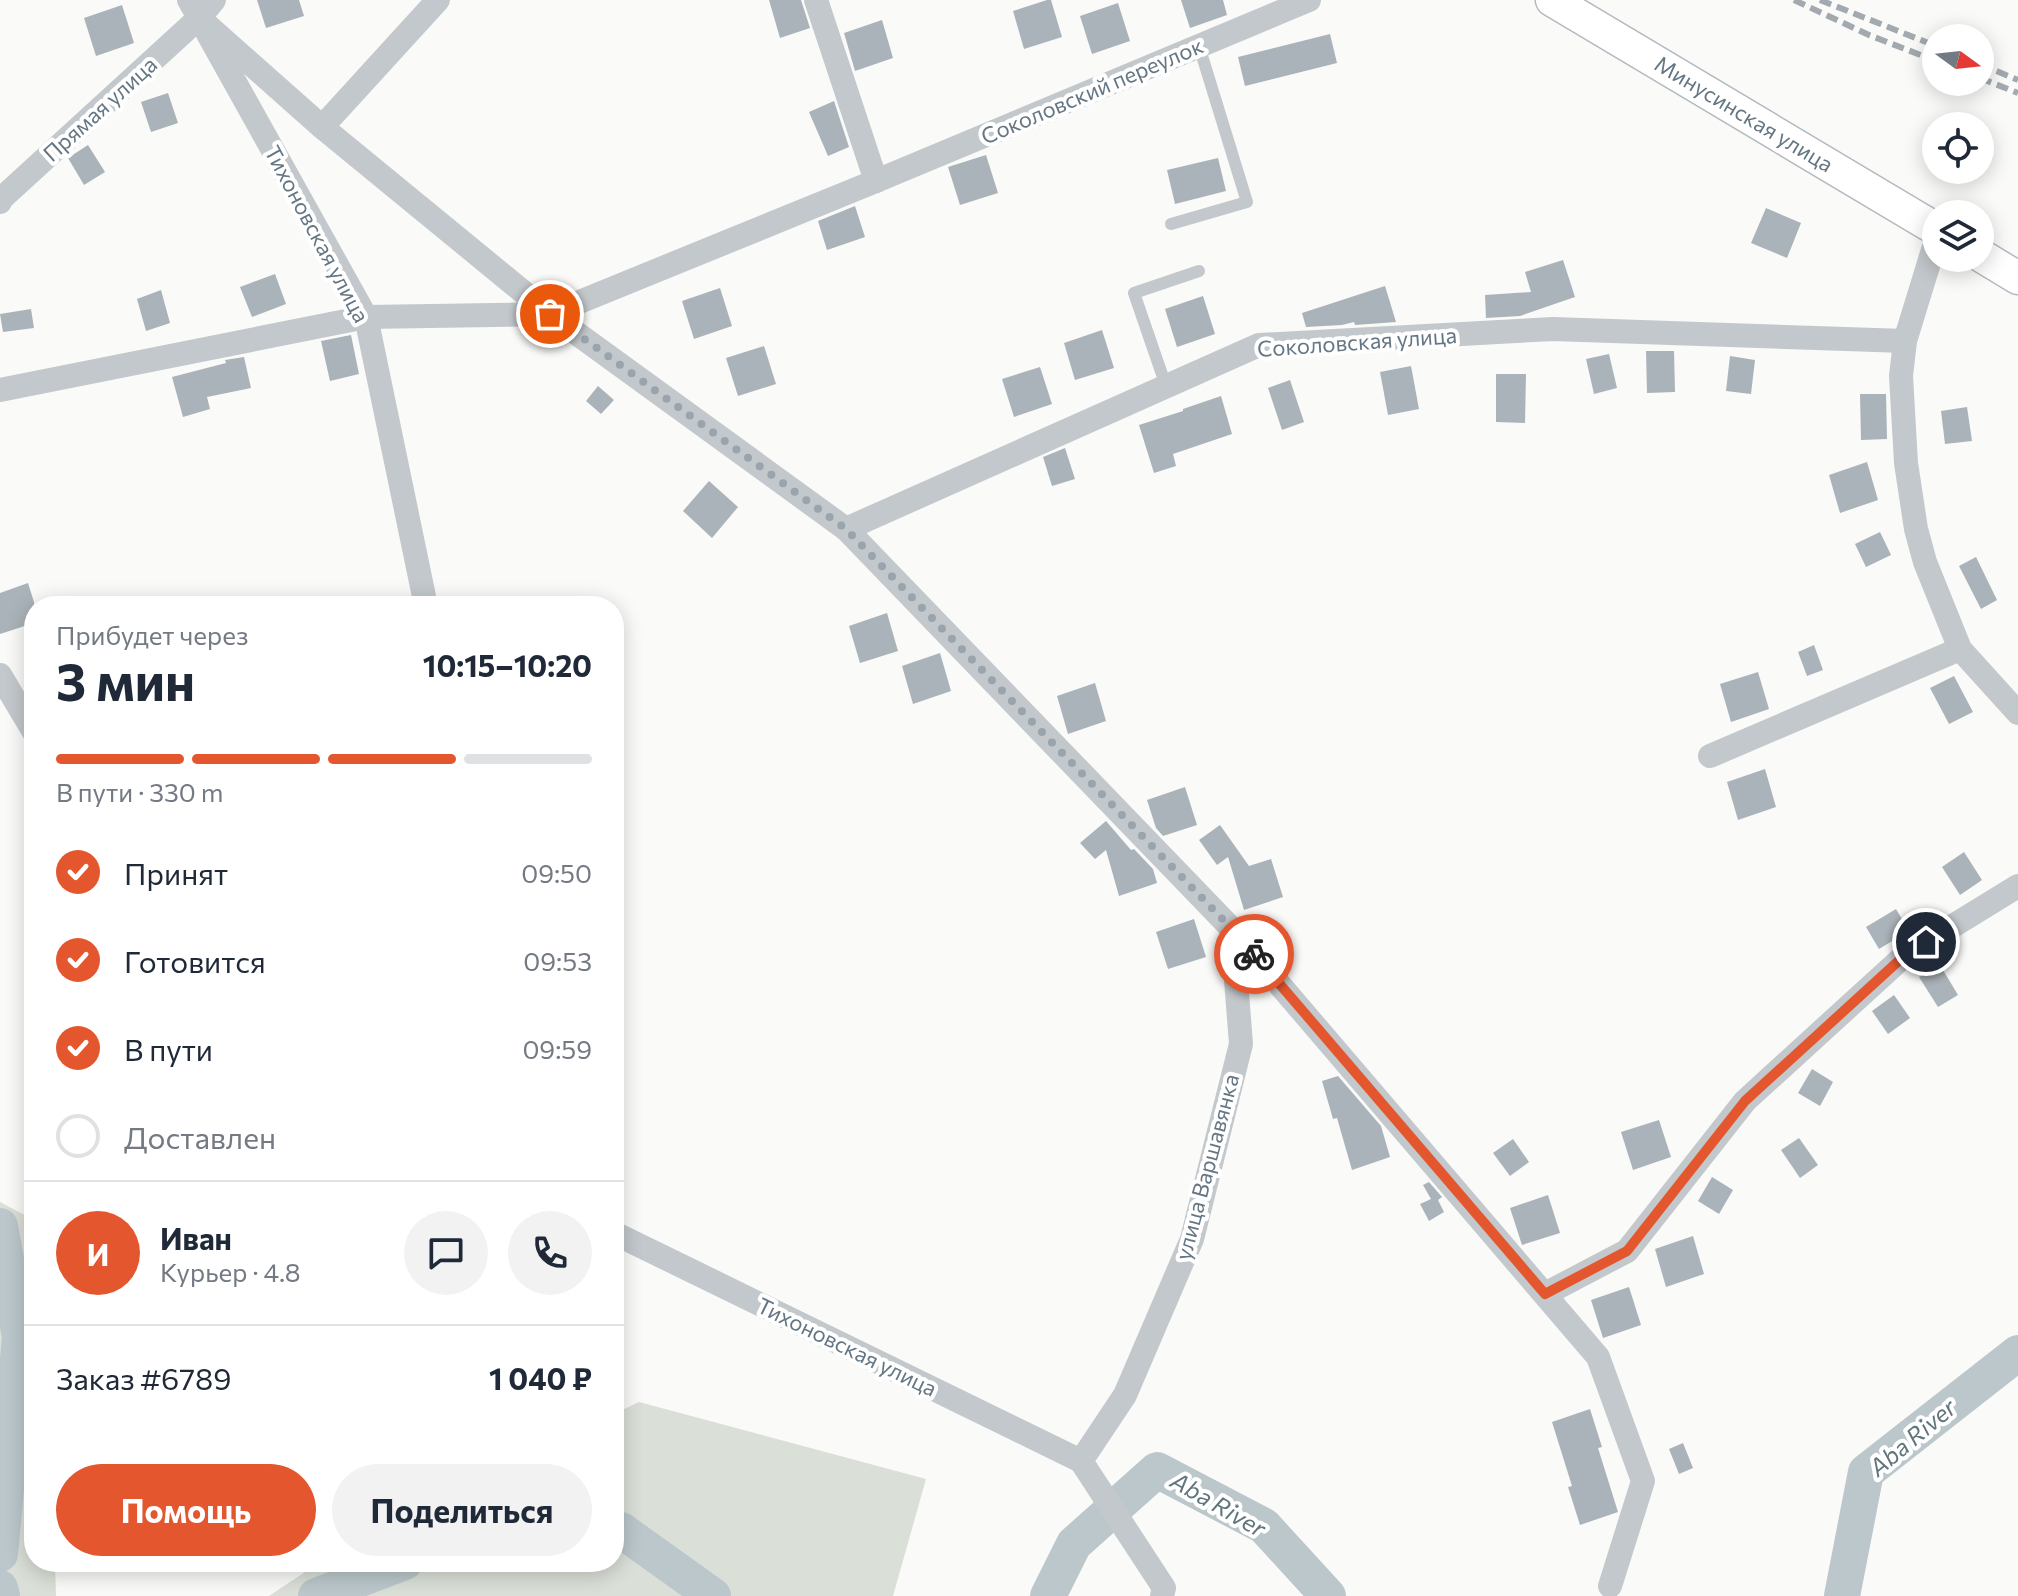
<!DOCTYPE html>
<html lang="ru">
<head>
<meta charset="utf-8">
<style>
  :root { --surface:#fff; --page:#f2f2f3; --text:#1f2937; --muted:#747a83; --line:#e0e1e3; --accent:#e4572e }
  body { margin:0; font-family:Commissioner,sans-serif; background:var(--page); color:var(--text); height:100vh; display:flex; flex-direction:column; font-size:30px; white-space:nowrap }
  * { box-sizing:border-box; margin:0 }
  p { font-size:26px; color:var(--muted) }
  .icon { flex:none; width:44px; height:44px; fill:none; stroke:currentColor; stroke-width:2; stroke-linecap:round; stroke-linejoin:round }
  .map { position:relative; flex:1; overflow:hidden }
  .details { position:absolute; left:24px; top:596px; width:600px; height:976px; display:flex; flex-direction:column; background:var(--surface); border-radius:32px; box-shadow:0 4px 20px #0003 }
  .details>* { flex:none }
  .needle { width:52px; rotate:105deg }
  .buttons { position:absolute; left:1922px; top:24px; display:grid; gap:16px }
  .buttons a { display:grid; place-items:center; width:72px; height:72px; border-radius:50%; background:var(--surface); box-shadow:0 4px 20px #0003; font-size:40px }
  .pin { position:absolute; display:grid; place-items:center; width:68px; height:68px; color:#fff; margin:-34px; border:4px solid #fff; border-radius:50%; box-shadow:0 2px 8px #0007 }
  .courier { position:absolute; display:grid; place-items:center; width:80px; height:80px; margin:-40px; border:6px solid #e4572e; border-radius:50%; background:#fff; color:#222; box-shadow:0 2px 10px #0007 }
  .summary em { font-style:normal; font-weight:700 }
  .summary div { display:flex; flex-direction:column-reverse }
  .summary { display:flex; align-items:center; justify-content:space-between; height:136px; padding:0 32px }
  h1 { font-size:52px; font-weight:700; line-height:60px }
  .bar { display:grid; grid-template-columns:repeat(4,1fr); gap:12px 8px; align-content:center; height:96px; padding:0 32px }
  .bar i { height:10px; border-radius:6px; background:var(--line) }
  .bar .on { background:var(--accent) }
  .bar p { grid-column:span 4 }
  .line { display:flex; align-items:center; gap:20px; padding:0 32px; border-top:2px solid var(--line) }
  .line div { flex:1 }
  .round { display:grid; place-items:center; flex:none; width:84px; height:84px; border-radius:42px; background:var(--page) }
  ol { padding:0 32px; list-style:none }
  li { display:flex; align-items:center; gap:24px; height:88px }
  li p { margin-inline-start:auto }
  li .icon { padding:8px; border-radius:50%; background:var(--accent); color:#fff; stroke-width:4 }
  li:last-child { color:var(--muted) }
  li i { width:44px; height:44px; border:4px solid var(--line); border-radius:50% }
  .action { display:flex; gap:16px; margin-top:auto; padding:16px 32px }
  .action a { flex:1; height:92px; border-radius:48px; background:var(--accent); color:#fff; font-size:32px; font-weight:700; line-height:92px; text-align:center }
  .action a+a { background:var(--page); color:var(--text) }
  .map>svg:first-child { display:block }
  .green { fill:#dadfd7 }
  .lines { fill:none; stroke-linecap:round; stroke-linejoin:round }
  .river { stroke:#bbc7cb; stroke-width:36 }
  .building { fill:#aab3b9 }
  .secondary-casing { stroke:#b3babf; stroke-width:35 }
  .lane { stroke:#c3c8cc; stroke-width:12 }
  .street { stroke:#c3c8cc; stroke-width:24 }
  .secondary { stroke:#fff; stroke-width:32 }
  .rail { stroke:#a2aab0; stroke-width:6; stroke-dasharray:12 6; stroke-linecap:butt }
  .done { stroke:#99a4ac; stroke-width:8; stroke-dasharray:0 14.4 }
  .route { stroke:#e4572e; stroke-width:10 }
  .labels { text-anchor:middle; stroke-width:8; stroke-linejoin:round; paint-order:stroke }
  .street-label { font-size:22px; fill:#657683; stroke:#fff }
  .water-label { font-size:24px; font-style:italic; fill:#60757c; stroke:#fff }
</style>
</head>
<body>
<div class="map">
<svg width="2018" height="1596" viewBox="0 0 2018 1596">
  <rect width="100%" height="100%" fill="#fafaf8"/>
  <g class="green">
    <path d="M0,1202L34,1220V1562H55L56,1596H0Z"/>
    <path d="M639,1402L926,1479L893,1596H269L320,1562H614V1414Z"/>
  </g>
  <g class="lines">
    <g class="river">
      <path d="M0,1226L20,1337L0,1554"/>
      <path d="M614,1530H621L713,1596"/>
      <path d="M0,1588L2,1596"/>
      <path d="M316,1596L405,1562"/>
      <path d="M1048,1596L1074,1544L1157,1470L1264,1526L1328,1596"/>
      <path d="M1842,1596L1866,1472L2018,1353"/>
    </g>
  </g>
  <g class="building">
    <path d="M257,0H299L304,16L266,28Z"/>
    <path d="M769,0H801L810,28L780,38Z"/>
    <path d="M1047,0H1051L1062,37L1024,49L1013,11Z"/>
    <path d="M1181,0H1223L1227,15L1190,28Z"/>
    <path d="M1118,3L1130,41L1092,54L1080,16Z"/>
    <path d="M122,5L134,43L96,56L84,18Z"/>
    <path d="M882,20L893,58L855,71L844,33Z"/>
    <path d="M1330,34L1337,63L1245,86L1238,57Z"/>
    <path d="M168,93L178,123L151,132L141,102Z"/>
    <path d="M834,101L849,147L828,156L809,112Z"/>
    <path d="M88,145L105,172L84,185L68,158Z"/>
    <path d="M986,155L998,193L960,205L948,167Z"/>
    <path d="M1218,158L1226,191L1175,204L1167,170Z"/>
    <path d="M855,206L865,237L827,250L818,221Z"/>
    <path d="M1766,208L1801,223L1787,258L1751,243Z"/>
    <path d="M1563,260L1575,297L1520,316L1486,318L1485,295L1531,292L1525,272Z"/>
    <path d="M275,274L286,304L252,317L240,287Z"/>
    <path d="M1385,286L1396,322L1355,325L1354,322L1342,325L1306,327L1302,313Z"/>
    <path d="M720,288L732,326L694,339L682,301Z"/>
    <path d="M161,290L170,323L146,331L137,299Z"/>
    <path d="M1203,296L1215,334L1177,347L1165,309Z"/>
    <path d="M31,309L34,328L3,332L0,314Z"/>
    <path d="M1102,330L1114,368L1075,380L1064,343Z"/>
    <path d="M351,335L359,374L330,381L321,341Z"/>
    <path d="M764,346L776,384L738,396L726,358Z"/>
    <path d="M1646,351H1674L1675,392L1647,393Z"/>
    <path d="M1609,354L1617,388L1594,394L1586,359Z"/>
    <path d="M1730,356L1755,360L1751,394L1726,391Z"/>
    <path d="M244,357L251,388L207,397L210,409L183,417L172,377L226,363L225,360Z"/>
    <path d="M1411,366L1419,409L1388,415L1380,372Z"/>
    <path d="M1040,367L1052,404L1014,417L1002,379Z"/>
    <path d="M1496,374H1526L1525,423L1496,422Z"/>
    <path d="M1290,380L1304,422L1282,430L1268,388Z"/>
    <path d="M598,386L614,400L601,414L586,401Z"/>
    <path d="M1860,394H1886L1887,439L1861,440Z"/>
    <path d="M1221,396L1232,434L1173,454L1176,466L1154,473L1139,425L1183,411V409Z"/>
    <path d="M1967,407L1972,441L1945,444L1941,411Z"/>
    <path d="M1065,448L1075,479L1052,486L1043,457Z"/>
    <path d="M1867,462L1878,500L1840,513L1829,475Z"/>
    <path d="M709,481L738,507L712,538L683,511Z"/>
    <path d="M1880,532L1891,555L1866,567L1855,544Z"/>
    <path d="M1976,557L1997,600L1981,609L1959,566Z"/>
    <path d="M28,583L34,602V623L0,634V593Z"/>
    <path d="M887,613L898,651L860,663L849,626Z"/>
    <path d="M1814,645L1823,670L1807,676L1798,652Z"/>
    <path d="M940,653L951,691L913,704L902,666Z"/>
    <path d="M1758,672L1769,709L1731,722L1720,684Z"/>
    <path d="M1954,676L1973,712L1949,724L1930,688Z"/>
    <path d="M1095,683L1106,721L1068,734L1057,696Z"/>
    <path d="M1765,769L1776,807L1738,820L1727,782Z"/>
    <path d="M1185,787L1197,825L1163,836L1156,828L1147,800Z"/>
    <path d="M1106,821L1131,850L1134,849L1153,869L1157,883L1119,896L1106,850L1095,859L1080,843Z"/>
    <path d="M1220,825L1249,866L1271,859L1283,897L1244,910L1228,857L1217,865L1199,840Z"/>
    <path d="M1964,852L1982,880L1960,895L1942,867Z"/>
    <path d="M1896,909L1909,931L1879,949L1866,927Z"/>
    <path d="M1194,919L1206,957L1168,969L1156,932Z"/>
    <path d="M1940,965L1958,995L1938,1007L1919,977Z"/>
    <path d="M1894,995L1910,1018L1888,1034L1872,1011Z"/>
    <path d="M1812,1069L1833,1082L1820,1106L1798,1093Z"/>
    <path d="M1338,1076L1381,1126L1390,1157L1352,1170L1337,1118L1333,1119L1322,1081Z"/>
    <path d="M1659,1120L1671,1157L1633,1170L1621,1132Z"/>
    <path d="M1799,1138L1818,1165L1800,1178L1781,1150Z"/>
    <path d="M1513,1139L1529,1162L1510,1176L1493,1153Z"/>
    <path d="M1712,1177L1733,1190L1719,1214L1698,1201Z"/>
    <path d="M1429,1182L1442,1197L1438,1200L1444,1212L1429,1221L1420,1204L1431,1199L1423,1185Z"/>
    <path d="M1548,1195L1560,1233L1522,1245L1510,1208Z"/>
    <path d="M1693,1236L1704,1274L1666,1287L1655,1249Z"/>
    <path d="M1629,1287L1641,1325L1603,1338L1591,1300Z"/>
    <path d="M1590,1409L1602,1447L1598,1448L1618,1512L1580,1525L1568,1487L1572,1486L1552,1422Z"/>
    <path d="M1683,1443L1693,1468L1679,1474L1669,1449Z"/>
  </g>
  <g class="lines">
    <defs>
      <g id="secondary">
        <path d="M1552,0L1936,229"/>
        <path d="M1980,255L2018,278"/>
      </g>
    </defs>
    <use href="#secondary" class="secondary-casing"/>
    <g class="lane">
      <path d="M1171,224L1247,202L1199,46"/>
      <path d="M1166,386L1134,293L1199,271"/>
    </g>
    <g class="street">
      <path d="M189,0L199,18L322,127L550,314L846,529L1232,929L1598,1357L1643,1481L1610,1586"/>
      <path d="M816,0L876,181"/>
      <path d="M208,34L366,317L426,606"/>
      <path d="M322,127L438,0"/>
      <path d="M0,202L1,199L199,18L214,0"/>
      <path d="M1905,341L1901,376L1906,463L1916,529L1925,562L1960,649L2018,713"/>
      <path d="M0,390L366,317L550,314L876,181L1309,0"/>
      <path d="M846,529L1259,345L1553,329L1905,341L1936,240"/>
      <path d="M0,675L34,732"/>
      <path d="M1710,756L1960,649"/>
      <path d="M614,1233L1081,1461"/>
      <path d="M1545,1294L1627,1251L1745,1101L1904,956L2018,886"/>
      <path d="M1162,1596L1164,1588L1081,1461L1125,1395L1192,1239L1241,1044L1232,929"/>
    </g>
    <use href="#secondary" class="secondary"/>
    <g class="rail">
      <path d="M1794,0L1869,35L1936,61"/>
      <path d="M1820,0L1936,46"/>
      <path d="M1980,64L2018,80"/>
      <path d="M1980,78L2018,93"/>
    </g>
  </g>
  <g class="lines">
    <path class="done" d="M550,314L846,529L1232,929L1254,954"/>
    <path class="route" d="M1254,954L1545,1294L1627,1251L1745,1101L1904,956L1926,942"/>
  </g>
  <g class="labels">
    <g class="street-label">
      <text transform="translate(1092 91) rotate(-23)" y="8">Соколовский переулок</text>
      <text transform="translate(100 109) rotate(-42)" y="8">Прямая улица</text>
      <text transform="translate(1744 114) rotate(31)" y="8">Минусинская улица</text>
      <text transform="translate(317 234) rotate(62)" y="8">Тихоновская улица</text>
      <text transform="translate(1357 342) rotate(-4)" y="8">Соколовская улица</text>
      <text transform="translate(1207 1167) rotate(-75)" y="8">улица Варшавянка</text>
      <text transform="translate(847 1347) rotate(26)" y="8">Тихоновская улица</text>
    </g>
    <g class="water-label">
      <text transform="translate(1913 1438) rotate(-40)" y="8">Aba River</text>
      <text transform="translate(1218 1505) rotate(30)" y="8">Aba River</text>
    </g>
  </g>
</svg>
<div class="buttons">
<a><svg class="needle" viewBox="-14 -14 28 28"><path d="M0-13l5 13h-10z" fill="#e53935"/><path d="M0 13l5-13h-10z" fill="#747a83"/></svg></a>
<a><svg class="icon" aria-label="locate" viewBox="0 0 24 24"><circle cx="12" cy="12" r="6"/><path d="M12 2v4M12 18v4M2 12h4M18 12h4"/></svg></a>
<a><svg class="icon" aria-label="layers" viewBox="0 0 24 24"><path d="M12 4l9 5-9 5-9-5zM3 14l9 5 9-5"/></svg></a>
</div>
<div class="pin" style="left:550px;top:314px;background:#ea580c"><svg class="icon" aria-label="bag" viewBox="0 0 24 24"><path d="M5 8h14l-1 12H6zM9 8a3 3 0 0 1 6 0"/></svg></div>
<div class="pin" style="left:1926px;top:942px;background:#1f2937"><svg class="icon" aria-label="home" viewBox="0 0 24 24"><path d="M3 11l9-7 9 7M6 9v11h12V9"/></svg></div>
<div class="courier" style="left:1254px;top:954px"><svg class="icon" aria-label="bike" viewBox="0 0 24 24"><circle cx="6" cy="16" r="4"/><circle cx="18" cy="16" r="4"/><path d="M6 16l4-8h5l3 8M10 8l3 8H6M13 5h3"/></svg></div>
<section class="details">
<div class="summary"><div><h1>3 мин</h1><p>Прибудет через</p></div><em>10:15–10:20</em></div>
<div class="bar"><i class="on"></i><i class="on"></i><i class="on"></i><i></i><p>В пути · 330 m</p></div>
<ol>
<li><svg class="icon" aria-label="check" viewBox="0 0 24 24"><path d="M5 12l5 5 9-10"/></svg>Принят<p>09:50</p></li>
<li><svg class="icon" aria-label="check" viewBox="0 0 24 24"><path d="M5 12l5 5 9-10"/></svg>Готовится<p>09:53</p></li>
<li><svg class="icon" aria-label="check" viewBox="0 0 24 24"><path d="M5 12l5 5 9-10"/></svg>В пути<p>09:59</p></li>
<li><i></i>Доставлен</li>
</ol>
<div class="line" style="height:144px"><b class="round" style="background:var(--accent);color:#fff">И</b><div><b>Иван</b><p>Курьер · 4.8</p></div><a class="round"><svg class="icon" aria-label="chat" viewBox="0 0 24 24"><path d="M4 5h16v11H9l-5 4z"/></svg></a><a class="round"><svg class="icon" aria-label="phone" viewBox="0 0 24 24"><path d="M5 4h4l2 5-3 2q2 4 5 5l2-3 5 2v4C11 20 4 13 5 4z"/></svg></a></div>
<div class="line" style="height:104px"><div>Заказ #6789</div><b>1 040 ₽</b></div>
<div class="action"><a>Помощь</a><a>Поделиться</a></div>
</section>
</div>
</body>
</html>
